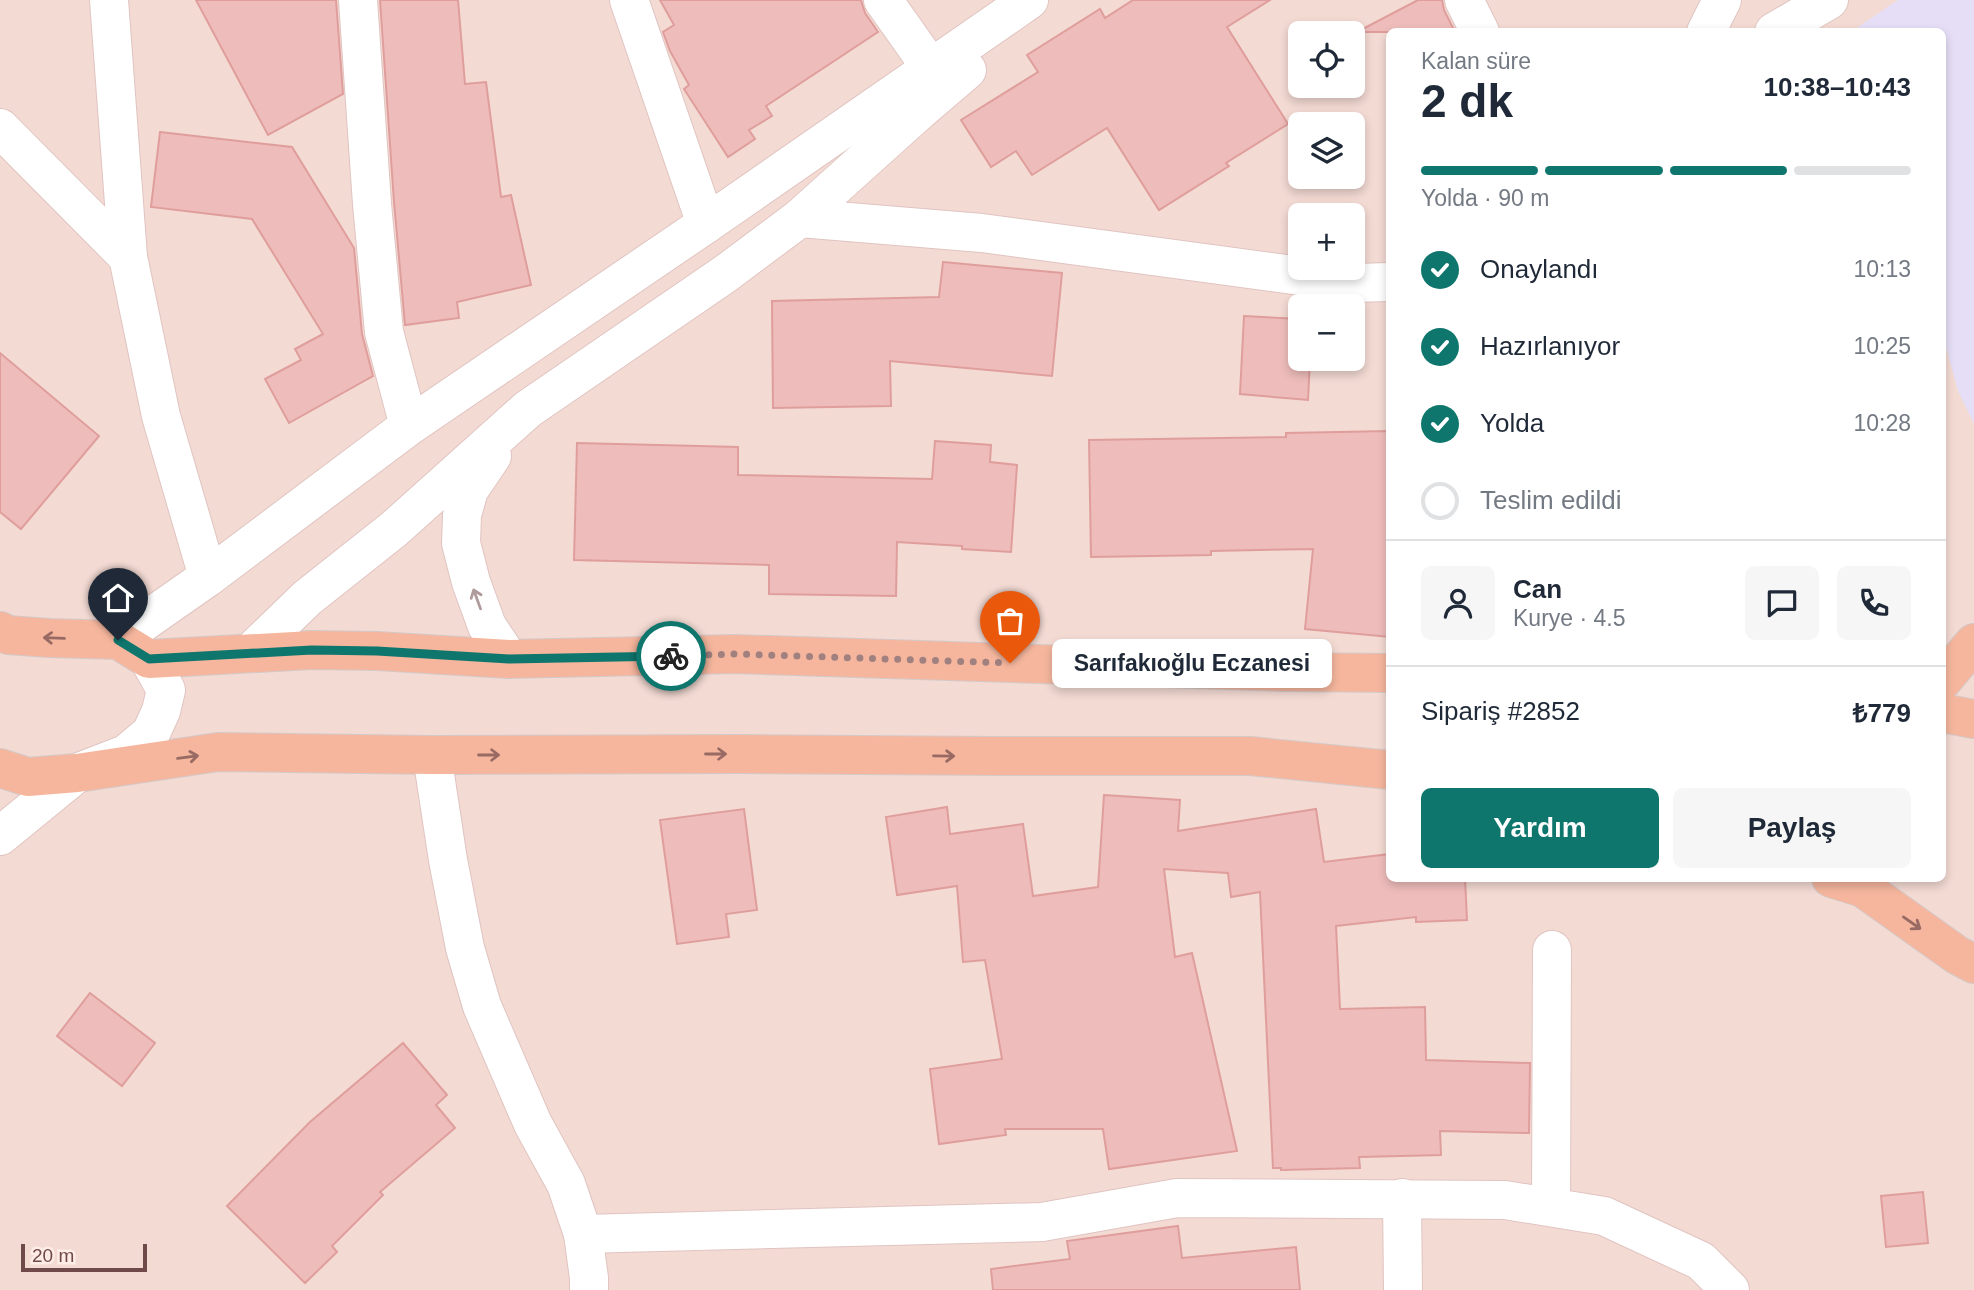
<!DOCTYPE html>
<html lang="tr">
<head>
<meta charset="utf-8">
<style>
  :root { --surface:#fff; --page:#f6f6f7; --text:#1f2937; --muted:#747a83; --line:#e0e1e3; --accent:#0f766e }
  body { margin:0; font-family:Arial,sans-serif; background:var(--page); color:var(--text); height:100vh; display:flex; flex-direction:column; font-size:26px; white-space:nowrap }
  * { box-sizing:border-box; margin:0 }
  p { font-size:23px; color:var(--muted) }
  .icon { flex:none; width:38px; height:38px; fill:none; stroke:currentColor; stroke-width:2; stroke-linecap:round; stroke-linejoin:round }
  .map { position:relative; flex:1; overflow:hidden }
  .details { position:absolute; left:1386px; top:28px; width:560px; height:854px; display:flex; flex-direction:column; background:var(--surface); border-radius:10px; box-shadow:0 4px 10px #0003 }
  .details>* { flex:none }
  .fabs { position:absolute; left:1288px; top:21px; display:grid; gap:14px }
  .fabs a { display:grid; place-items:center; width:77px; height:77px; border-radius:10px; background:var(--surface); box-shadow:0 4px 10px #0003; font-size:35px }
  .scale { position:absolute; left:21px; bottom:18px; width:126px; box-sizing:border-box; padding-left:7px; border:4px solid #704a4a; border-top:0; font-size:19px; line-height:24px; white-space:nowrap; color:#704a4a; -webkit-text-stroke:5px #feede7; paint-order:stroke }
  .pin { position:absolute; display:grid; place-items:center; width:60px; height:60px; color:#fff; margin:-72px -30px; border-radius:50% 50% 50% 0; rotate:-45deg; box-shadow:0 0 7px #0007 }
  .pin .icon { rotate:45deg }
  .courier { position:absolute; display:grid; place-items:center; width:70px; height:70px; margin:-35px; border:5px solid #0f766e; border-radius:50%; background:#fff; color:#222; box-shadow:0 2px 9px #0007 }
  .bubble { position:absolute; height:49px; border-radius:10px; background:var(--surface); box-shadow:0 4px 10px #0003; font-size:23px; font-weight:700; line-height:49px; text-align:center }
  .headline em { font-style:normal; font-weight:700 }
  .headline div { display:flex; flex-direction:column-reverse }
  .headline { display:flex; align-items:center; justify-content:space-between; height:119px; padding:0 35px }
  h1 { font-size:46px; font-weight:700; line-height:52px }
  .bar { display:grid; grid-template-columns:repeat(4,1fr); gap:10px 7px; align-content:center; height:84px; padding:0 35px }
  .bar i { height:9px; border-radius:5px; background:var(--line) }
  .bar .on { background:var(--accent) }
  .bar p { grid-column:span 4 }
  .line { display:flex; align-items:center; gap:18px; padding:0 35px; border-top:2px solid var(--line) }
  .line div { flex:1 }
  .round { display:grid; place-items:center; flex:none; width:74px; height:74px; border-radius:10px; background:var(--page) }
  ol { padding:0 35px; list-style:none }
  li { display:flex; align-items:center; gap:21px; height:77px }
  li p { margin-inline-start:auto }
  li .icon { padding:7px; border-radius:50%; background:var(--accent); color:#fff; stroke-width:4 }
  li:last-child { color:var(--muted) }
  li i { width:38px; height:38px; border:4px solid var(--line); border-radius:50% }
  .action { display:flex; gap:14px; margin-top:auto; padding:14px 35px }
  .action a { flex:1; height:80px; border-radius:10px; background:var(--accent); color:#fff; font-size:28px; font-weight:700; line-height:80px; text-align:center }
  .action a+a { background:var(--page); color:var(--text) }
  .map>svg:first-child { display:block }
  .residential { fill:#f3dad3; fill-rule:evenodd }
  .education { fill:#e5def6 }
  .building { fill:#eebdbb; stroke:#df9e9c; stroke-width:2 }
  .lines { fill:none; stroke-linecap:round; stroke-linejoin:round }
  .minor-casing { stroke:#e0c4c1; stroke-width:40 }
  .major-casing { stroke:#d4c9c9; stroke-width:40 }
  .minor { stroke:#fff; stroke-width:38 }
  .major { stroke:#f5b69d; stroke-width:38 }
  .oneway { stroke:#b09b9b }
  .oneway2 { stroke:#986a63 }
  .done { stroke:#a0817f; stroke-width:7; stroke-dasharray:0 12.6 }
  .route { stroke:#0f766e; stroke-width:9 }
</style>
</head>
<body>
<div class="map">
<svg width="1974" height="1290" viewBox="0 0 1974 1290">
  <rect width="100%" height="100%" fill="#fae8e1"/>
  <path class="residential" d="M0,0H1974V1290H0ZM1390,32H1942V878H1390ZM1300,33H1353V86H1300ZM1300,124H1353V177H1300ZM1300,215H1353V268H1300ZM1300,306H1353V359H1300Z"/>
  <path class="education" d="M1898,0H1974V424L1958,391L1943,336L1942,32L1859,31L1858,27Z"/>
  <g class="building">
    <path d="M196,0H336L343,94L268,135Z"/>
    <path d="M380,0H458L465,84L486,82L501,197L511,195L531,285L457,302L459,318L405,325L394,202Z"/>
    <path d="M660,0H861L865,13L878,32L766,106L772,116L749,130L755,139L728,157L684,89L689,85L670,51L663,32L674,25Z"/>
    <path d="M1133,0H1270L1227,27L1288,124L1226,163L1229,166L1159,210L1107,128L1032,175L1016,151L991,167L961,120L1038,72L1027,55L1100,9L1105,18Z"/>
    <path d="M1418,0H1442L1444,10L1455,32H1357Z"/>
    <path d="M160,132L292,147L354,248L362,334L373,376L289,423L265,379L301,360L295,349L323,334L252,219L151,207Z"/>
    <path d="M943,262L1062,273L1052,376L890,361L891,406L773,408L772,301L939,297Z"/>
    <path d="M1244,316L1300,319V359H1310L1308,400L1240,394Z"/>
    <path d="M0,353L99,436L21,529L0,512Z"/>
    <path d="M1390,431V637L1305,629L1313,549L1211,551V555L1091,557L1089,440L1286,437V433Z"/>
    <path d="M935,441L991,445L990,462L1017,465L1011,552L962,549V546L897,542L896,596L769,594V565L574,560L577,443L738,447V475L932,479Z"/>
    <path d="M1104,795L1180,800L1178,831L1316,809L1324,862L1390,854V878H1465L1467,920L1416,922V917L1336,926L1340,1009L1425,1007L1426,1060L1530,1063L1529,1133L1440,1131L1441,1155L1359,1157L1360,1168L1281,1170V1168H1273L1260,892L1231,897L1228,873L1164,869L1175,957L1192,953L1237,1151L1109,1169L1103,1129H1005L1006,1135L939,1144L930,1069L1002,1059L985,960L963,962L957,886L897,895L886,817L947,807L950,834L1023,824L1033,896L1098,887Z"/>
    <path d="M744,809L757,910L726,914L729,937L677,944L660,820Z"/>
    <path d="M90,993L155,1043L122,1086L57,1036Z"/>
    <path d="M403,1043L447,1095L436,1105L455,1128L380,1192L383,1195L332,1246L337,1252L305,1283L227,1206L310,1122Z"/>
    <path d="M1923,1192L1928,1243L1886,1247L1881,1196Z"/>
    <path d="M1178,1226L1182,1258L1296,1247L1300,1290H993L991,1269L1070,1259L1067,1241Z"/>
  </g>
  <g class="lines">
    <defs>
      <g id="minor">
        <path d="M109,0L128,257L161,416L208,577"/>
        <path d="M358,0L372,204L384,332L409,426"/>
        <path d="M629,0L706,224"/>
        <path d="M883,0L931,68"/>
        <path d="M1464,0L1480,32"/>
        <path d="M1706,32L1722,0"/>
        <path d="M1774,32L1829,0"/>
        <path d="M0,128L128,257"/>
        <path d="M800,218L982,233L1353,283L1390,282"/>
        <path d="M492,456L469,490L462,515L461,543L471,582L487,626L509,659"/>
        <path d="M118,640L208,577L409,426L706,224L1029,0"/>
        <path d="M250,653L307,598L394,529L528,409L725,274L800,218L919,111L967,70"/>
        <path d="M432,755L448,860L465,948L482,1006L533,1124L566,1184L583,1234L1042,1222L1177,1198L1505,1200L1604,1216L1701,1261L1730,1290"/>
        <path d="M0,836L77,773L126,754L151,733L161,711L166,690L149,659"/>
        <path d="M1402,1198L1403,1290"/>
        <path d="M1551,1207L1552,950"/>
        <path d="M583,1234L589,1278V1290"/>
      </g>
      <g id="major">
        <path d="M0,631L8,635L49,638L118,640L149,659L312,650L377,651L509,659L735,654L1285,672L1390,673"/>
        <path d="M1942,681L1974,643"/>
        <path d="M1942,713L1974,719"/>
        <path d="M0,768L28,777L77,773L218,752L432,755L741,754L992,756H1250L1390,770"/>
        <path d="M1831,878L1863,888L1957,955L1974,964"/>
      </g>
    </defs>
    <use href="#minor" class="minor-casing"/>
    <use href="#major" class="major-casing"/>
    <use href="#minor" class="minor"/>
    <use href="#major" class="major"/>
  </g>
  <defs><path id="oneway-shaft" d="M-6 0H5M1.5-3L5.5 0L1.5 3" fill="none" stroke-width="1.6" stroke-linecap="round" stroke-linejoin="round" transform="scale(1.75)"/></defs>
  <use class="oneway" href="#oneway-shaft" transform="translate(477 599) rotate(-110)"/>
  <g class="oneway2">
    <use href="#oneway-shaft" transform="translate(54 638) rotate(-178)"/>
    <use href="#oneway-shaft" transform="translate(716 754)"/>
    <use href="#oneway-shaft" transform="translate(489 755)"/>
    <use href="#oneway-shaft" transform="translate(944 756) rotate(1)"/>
    <use href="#oneway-shaft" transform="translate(188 757) rotate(-8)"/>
    <use href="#oneway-shaft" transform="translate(1912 923) rotate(35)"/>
  </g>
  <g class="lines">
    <path class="done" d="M671,656L736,654L1010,663"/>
    <path class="route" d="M118,640L149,659L312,650L377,651L509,659L671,656"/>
  </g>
</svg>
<div class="fabs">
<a><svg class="icon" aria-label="locate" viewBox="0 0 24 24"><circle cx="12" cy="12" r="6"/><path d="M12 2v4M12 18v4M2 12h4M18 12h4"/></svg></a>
<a><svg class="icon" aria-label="layers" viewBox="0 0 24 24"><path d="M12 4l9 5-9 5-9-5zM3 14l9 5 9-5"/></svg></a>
<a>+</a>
<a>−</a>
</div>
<div class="scale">20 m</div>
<div class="pin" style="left:1010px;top:663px;background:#ea580c"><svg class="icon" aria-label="bag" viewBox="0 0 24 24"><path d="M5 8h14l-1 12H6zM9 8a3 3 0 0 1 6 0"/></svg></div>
<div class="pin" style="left:118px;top:640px;background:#1f2937"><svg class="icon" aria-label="home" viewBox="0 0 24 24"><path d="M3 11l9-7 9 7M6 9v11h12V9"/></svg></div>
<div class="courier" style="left:671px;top:656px"><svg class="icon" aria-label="bike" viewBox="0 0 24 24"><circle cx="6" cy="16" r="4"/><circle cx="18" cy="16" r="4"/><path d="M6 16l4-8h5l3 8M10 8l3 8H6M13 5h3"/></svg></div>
<div class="bubble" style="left:1052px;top:639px;width:280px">Sarıfakıoğlu Eczanesi</div>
<section class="details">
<div class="headline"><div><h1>2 dk</h1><p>Kalan süre</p></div><em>10:38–10:43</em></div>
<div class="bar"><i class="on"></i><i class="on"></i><i class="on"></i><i></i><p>Yolda · 90 m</p></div>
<ol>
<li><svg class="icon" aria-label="check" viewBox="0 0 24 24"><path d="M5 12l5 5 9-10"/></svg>Onaylandı<p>10:13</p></li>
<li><svg class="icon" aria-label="check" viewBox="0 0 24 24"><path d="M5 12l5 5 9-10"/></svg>Hazırlanıyor<p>10:25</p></li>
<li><svg class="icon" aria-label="check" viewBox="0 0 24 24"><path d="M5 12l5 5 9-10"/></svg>Yolda<p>10:28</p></li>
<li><i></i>Teslim edildi</li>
</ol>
<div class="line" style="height:126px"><a class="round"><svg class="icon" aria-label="person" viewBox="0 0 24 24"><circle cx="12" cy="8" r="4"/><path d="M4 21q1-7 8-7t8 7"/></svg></a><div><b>Can</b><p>Kurye · 4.5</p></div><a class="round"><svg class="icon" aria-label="chat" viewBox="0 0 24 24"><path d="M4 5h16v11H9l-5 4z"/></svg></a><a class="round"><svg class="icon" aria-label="phone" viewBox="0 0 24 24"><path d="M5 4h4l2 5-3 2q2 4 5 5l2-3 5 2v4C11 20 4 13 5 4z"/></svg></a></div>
<div class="line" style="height:91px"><div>Sipariş #2852</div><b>₺779</b></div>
<div class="action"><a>Yardım</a><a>Paylaş</a></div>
</section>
</div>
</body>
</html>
